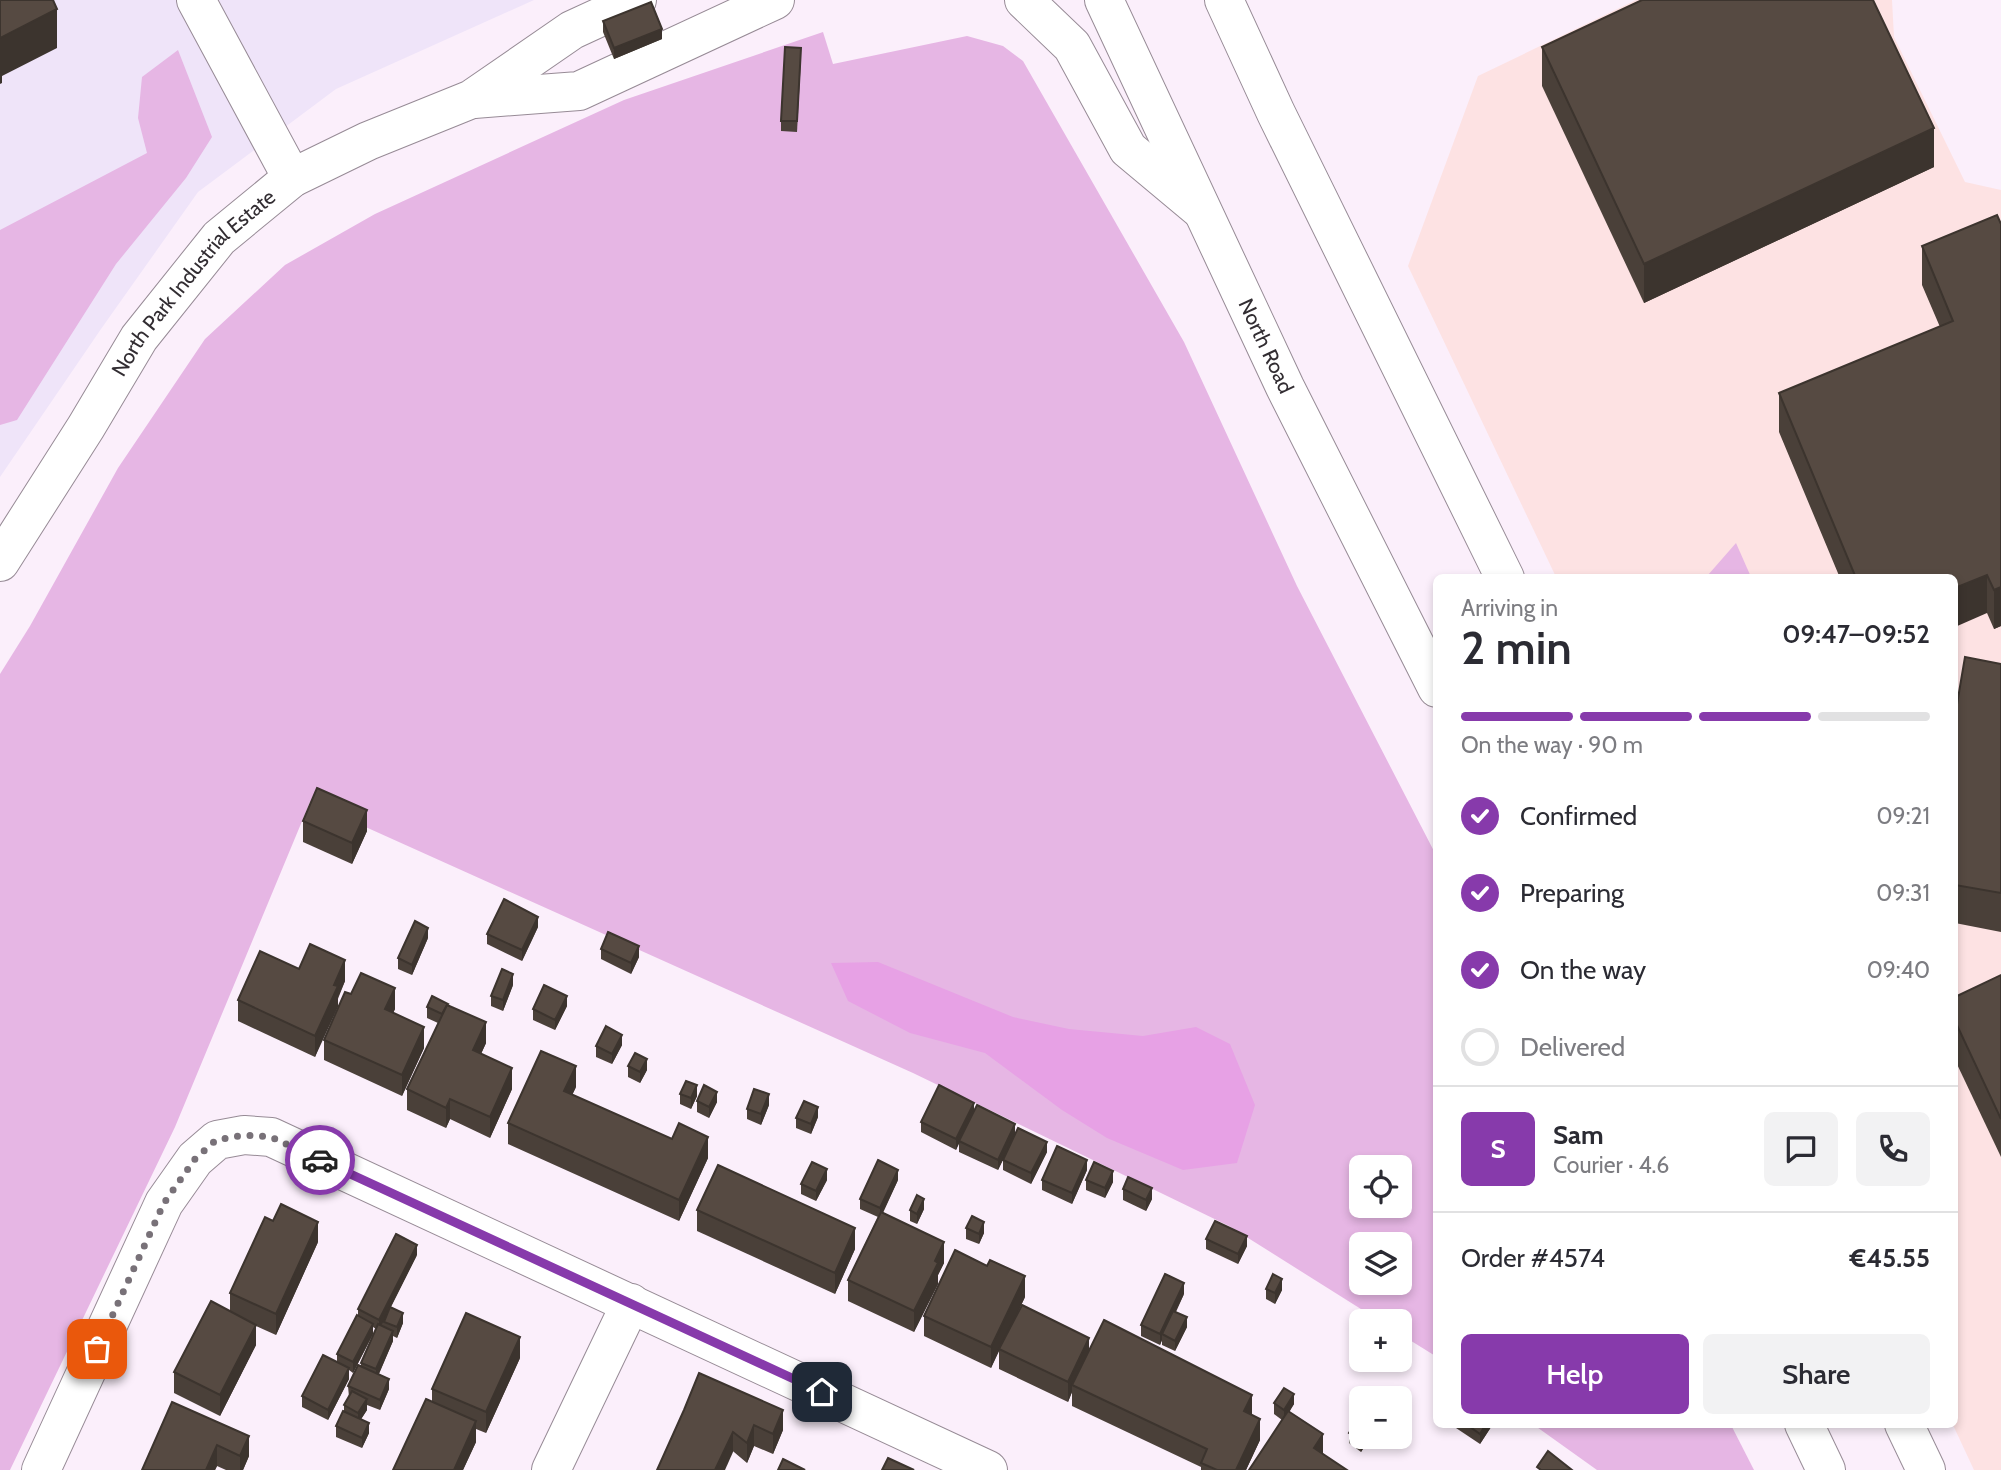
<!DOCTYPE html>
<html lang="en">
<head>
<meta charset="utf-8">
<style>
  :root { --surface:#fff; --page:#f2f2f3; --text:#2b2b33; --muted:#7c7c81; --line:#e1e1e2; --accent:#873aab }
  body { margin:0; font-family:Cabin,sans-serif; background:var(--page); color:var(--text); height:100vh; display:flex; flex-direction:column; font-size:26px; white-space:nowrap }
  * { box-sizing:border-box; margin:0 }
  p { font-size:23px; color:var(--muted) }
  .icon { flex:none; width:38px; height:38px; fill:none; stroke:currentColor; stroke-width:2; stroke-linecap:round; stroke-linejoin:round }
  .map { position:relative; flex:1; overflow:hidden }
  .details { position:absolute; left:1433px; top:574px; width:525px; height:854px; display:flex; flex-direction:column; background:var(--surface); border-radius:10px; box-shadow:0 4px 10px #0003 }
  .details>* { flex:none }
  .fabs { position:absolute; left:1349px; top:1155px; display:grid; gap:14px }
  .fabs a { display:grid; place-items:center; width:63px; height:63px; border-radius:10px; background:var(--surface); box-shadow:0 4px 10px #0003; font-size:35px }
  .pin { position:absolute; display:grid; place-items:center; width:60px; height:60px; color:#fff; margin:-30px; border-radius:14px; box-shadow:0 4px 10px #0006 }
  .courier { position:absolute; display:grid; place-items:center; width:70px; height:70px; margin:-35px; border:5px solid #873aab; border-radius:50%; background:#fff; color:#222; box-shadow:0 2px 9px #0007 }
  .overview em { font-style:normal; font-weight:600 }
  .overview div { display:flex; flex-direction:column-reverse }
  .overview { display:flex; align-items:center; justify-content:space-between; height:119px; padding:0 28px }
  h1 { font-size:46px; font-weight:600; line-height:52px }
  .bar { display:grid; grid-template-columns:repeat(4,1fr); gap:10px 7px; align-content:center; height:84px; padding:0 28px }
  .bar i { height:9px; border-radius:5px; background:var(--line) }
  .bar .current { background:var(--accent) }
  .bar p { grid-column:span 4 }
  .line { display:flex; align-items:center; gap:18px; padding:0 28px; border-top:2px solid var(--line) }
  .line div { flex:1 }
  .round { display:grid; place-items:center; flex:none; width:74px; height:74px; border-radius:10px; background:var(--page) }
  ol { padding:0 28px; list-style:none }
  li { display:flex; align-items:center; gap:21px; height:77px }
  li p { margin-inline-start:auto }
  li .icon { padding:7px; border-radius:50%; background:var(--accent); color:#fff; stroke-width:4 }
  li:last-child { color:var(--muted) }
  li i { width:38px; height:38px; border:4px solid var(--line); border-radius:50% }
  .cta { display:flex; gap:14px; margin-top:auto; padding:14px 28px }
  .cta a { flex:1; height:80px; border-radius:10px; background:var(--accent); color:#fff; font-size:28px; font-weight:600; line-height:80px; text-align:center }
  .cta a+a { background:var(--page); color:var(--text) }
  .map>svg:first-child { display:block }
  .commercial { fill:#fde2e3 }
  .industrial { fill:#efe4f9 }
  .green { fill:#e6b6e4; fill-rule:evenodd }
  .forest { fill:#e7a1e5 }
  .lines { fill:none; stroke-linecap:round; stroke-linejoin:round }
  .minor-casing { stroke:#978b96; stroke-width:40 }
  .major-casing { stroke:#978b96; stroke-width:40 }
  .minor { stroke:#fff; stroke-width:38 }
  .major { stroke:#fff; stroke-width:38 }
  .wall { fill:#4a4039 }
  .shaded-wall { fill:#3c342e }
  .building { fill:#564a42; stroke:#3c342e; stroke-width:2 }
  .done { stroke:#787178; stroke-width:7; stroke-dasharray:0 12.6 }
  .route { stroke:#873aab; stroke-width:9 }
  .labels { text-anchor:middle; stroke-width:7; stroke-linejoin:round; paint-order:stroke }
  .street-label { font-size:21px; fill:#322d32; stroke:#fff }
</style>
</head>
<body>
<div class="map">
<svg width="2001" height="1470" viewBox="0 0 2001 1470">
  <rect width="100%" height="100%" fill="#fbeffb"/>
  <path class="commercial" d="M1636,0H1892L1894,37L1965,182L2001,190V1470H1974L1953,1425L1955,1424V578L1556,577L1408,266L1478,76Z"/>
  <path class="industrial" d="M0,0H534L336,89L198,192L101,329L0,477Z"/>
  <g class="green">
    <path d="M823,32L833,64L967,36L1003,46L1023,61L1184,342L1297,586L1437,857V1357L1400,1334V1321H1380L1229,1226L913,1073L310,802L175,1127L10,1470H0V674L30,626L118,468L205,339L285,265L375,214L624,100ZM1362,1167H1400V1206H1362ZM1362,1244H1400V1283H1362Z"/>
    <path d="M178,50L212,137L186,178L116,264L17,420L0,425V230L147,153L138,118L142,77Z"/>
    <path d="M1736,543L1751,577H1707L1708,575Z"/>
    <path d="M1534,1425H1731L1754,1470H1597Z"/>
  </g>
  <path class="forest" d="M878,962L1013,1017L1069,1029L1143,1036L1196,1027L1230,1044L1255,1105L1237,1163L1183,1170L1107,1138L1062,1110L985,1053L910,1033L848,1001L831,963Z"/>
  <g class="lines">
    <defs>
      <g id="minor">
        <path d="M196,0L292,178"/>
        <path d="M1024,0L1072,46L1128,149L1201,210"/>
        <path d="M474,99L579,91L775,0"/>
        <path id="s1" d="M0,562L86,427L139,338L219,238L292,178L368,141L472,99L572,30L637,0"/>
        <path d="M41,1470L164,1203L195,1159L217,1140L244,1135L271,1137L988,1470"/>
        <path d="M551,1470L631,1303"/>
      </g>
      <g id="major">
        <path id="s2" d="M1104,0L1285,387L1437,688"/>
        <path d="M1224,0L1276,113L1505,578"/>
        <path d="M1804,1424L1826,1470"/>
        <path d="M1904,1424L1926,1470"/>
      </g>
    </defs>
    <use href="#minor" class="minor-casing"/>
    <use href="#major" class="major-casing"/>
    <use href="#minor" class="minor"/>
    <use href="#major" class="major"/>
  </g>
  <g class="wall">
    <path d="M603,21L662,39L614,59L603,32Z"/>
    <path d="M1542,47L1934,167L1644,303L1542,86Z"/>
    <path d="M801,59L797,132L781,131V121Z"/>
    <path d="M2001,224V626L1994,629L1987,613L1955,578H1840L1779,432V393L1940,327L1922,285V246Z"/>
    <path d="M2001,664V932L1955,923V716Z"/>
    <path d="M303,821L367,831L352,864L303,842Z"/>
    <path d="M538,927L522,961L487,944V934Z"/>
    <path d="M428,938L412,975L398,969V958Z"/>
    <path d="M601,949L639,957L631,974L601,959Z"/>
    <path d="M299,969L345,981L315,1057L238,1021V1000Z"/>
    <path d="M2001,975V1157L1955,1060V997Z"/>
    <path d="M513,985L503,1011L491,1006V996Z"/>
    <path d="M351,994L395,1009L393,1013L424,1048L402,1096L324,1060V1040Z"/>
    <path d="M448,1005L486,1043L481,1054L512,1089L490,1138L450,1119L446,1128L407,1110V1089L438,1023L427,1018V1007Z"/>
    <path d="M567,1006L555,1030L533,1020V1009Z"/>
    <path d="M622,1045L612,1064L596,1057V1046Z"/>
    <path d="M628,1066L647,1070L640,1083L628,1077Z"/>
    <path d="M576,1087L572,1095L708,1158L679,1221L508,1144V1123Z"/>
    <path d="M680,1094L697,1096L691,1109L680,1104Z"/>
    <path d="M697,1101L717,1102L709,1118L697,1112Z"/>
    <path d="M769,1105L761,1125L747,1119V1109Z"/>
    <path d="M974,1111L1047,1152L1031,1184L1003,1170V1160L998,1170L959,1152V1142L956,1150L921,1132V1122Z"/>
    <path d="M818,1117L811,1134L796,1128V1118Z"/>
    <path d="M1087,1170L1072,1204L1042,1190V1180Z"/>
    <path d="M827,1180L816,1201L801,1194V1184Z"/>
    <path d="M898,1180L883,1213L944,1263L938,1275V1284L914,1332L848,1301V1280L878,1217L860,1209V1199Z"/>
    <path d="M1086,1180L1113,1182L1105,1198L1086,1190Z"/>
    <path d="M1123,1189L1152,1199L1146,1211L1123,1200Z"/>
    <path d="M924,1209L917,1224L910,1221V1210Z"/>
    <path d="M697,1210L855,1249L835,1294L697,1231Z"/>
    <path d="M966,1228L984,1233L979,1244L966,1239Z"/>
    <path d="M1206,1239L1247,1246L1238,1264L1206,1249Z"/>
    <path d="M318,1242L276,1335L256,1326V1345L220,1416L174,1393V1372L230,1311V1293Z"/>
    <path d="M417,1255L391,1307L403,1323L397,1338L393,1336V1341L379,1374L389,1389L380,1410L367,1405V1410L361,1419L369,1433L362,1448L336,1437V1426L344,1411V1405L349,1397L348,1386L361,1366V1363L376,1329L373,1327V1334L353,1373L349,1370V1379L328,1420L302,1407V1396L337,1363V1354L358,1316V1309Z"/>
    <path d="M1266,1289L1282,1290L1275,1304L1266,1299Z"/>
    <path d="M1184,1294L1176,1312L1187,1327L1175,1351L1162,1345V1340L1160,1345L1141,1336V1325Z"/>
    <path d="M1025,1297L1015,1318L1089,1350L1252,1415L1260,1440L1246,1470H1201V1467L1072,1406V1392L1068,1402L999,1369V1350L991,1368L924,1336V1316Z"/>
    <path d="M520,1358L486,1433L476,1429V1442L463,1470H393L432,1402V1389Z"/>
    <path d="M172,1402L249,1456L243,1470H226L217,1466L215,1470H142Z"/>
    <path d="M1274,1403L1294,1404L1249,1470L1282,1420L1274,1414Z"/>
    <path d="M684,1410L783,1430L773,1454L754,1446L747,1463Z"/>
    <path d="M1450,1424H1493L1480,1444Z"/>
    <path d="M1349,1433L1370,1437L1361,1452L1349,1443Z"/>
  </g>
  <g class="shaded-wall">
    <path d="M57,9V48L2,76V83L0,84V38Z"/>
    <path d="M662,29V39L614,59V48Z"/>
    <path d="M1934,128V167L1644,303V264Z"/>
    <path d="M1987,575V613L1955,627V588Z"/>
    <path d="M2001,587V626L1994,629V590Z"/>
    <path d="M367,810V831L352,864V843Z"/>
    <path d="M538,917V927L522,961V950Z"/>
    <path d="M428,928V938L412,975V965Z"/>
    <path d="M639,946V957L631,974V963Z"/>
    <path d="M345,960V981L338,997V1007L315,1057V1036L334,985Z"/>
    <path d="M513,974V985L503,1011V1000Z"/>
    <path d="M395,988V1009L385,1030V1009Z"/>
    <path d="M567,996V1006L555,1030V1020Z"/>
    <path d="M486,1022V1043L473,1071V1050Z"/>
    <path d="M424,1027V1048L402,1096V1075Z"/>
    <path d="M622,1035V1045L612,1064V1054Z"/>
    <path d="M647,1059V1070L640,1083V1072Z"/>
    <path d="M576,1066V1087L564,1112V1091Z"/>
    <path d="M512,1068V1089L490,1138V1117Z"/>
    <path d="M697,1085V1096L691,1109V1098Z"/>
    <path d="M717,1092V1102L709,1118V1107Z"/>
    <path d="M769,1094V1105L761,1125V1114Z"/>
    <path d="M450,1099V1119L446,1128V1108Z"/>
    <path d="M974,1103V1113L956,1150V1139Z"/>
    <path d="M818,1107V1117L811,1134V1124Z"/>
    <path d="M1015,1124V1134L998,1170V1160Z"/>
    <path d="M708,1137V1158L679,1221V1200Z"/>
    <path d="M1047,1142V1152L1031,1184V1173Z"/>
    <path d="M1087,1160V1170L1072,1204V1193Z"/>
    <path d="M827,1169V1180L816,1201V1191Z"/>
    <path d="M898,1170V1180L880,1218V1208Z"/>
    <path d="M1113,1171V1182L1105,1198V1188Z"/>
    <path d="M1152,1188V1199L1146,1211V1200Z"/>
    <path d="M924,1199V1209L917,1224V1214Z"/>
    <path d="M318,1222V1242L276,1335V1314Z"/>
    <path d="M984,1222V1233L979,1244V1234Z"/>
    <path d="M855,1228V1249L835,1294V1273Z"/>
    <path d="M1247,1236V1246L1238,1264V1254Z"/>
    <path d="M944,1242V1263L938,1275V1284L914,1332V1311L935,1261Z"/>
    <path d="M417,1245V1255L379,1330V1320Z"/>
    <path d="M1025,1276V1297L991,1368V1347Z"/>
    <path d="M1282,1279V1290L1275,1304V1293Z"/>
    <path d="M1184,1283V1294L1164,1335L1162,1334V1340L1160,1345V1334Z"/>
    <path d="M403,1313V1323L397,1338V1327Z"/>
    <path d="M1187,1317V1327L1175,1351V1341Z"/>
    <path d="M373,1324V1334L353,1373V1362Z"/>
    <path d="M256,1325V1345L220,1416V1395Z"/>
    <path d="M393,1331V1341L376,1380V1369Z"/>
    <path d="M520,1337V1358L486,1433V1412Z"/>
    <path d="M1089,1338V1358L1072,1385V1392L1068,1402V1382Z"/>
    <path d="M349,1368V1379L328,1420V1410Z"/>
    <path d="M389,1379V1389L380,1410V1400Z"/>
    <path d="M1294,1394V1404L1284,1421V1410Z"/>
    <path d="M1252,1395V1415L1244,1411Z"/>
    <path d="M367,1399V1410L358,1424V1413Z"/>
    <path d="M783,1410V1430L773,1454V1434Z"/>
    <path d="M1260,1419V1440L1246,1470H1236Z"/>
    <path d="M476,1421V1442L463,1470H454Z"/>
    <path d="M369,1423V1433L362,1448V1438Z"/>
    <path d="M1486,1424H1493L1480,1444V1434Z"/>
    <path d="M754,1425V1446L747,1463V1443Z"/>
    <path d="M733,1432V1452L725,1470H715Z"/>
    <path d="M1323,1434V1454L1314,1448Z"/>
    <path d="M249,1436V1456L243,1470H240V1456Z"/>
    <path d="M1364,1437H1370V1438L1361,1452V1441Z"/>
    <path d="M217,1445V1466L215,1470H206Z"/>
  </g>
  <g class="building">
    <path d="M0,0H53L57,9L0,38Z"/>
    <path d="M1642,0H1873L1934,128L1644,264L1542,47Z"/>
    <path d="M651,2L662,29L614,48L603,21Z"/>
    <path d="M785,47L801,48L797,121H781Z"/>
    <path d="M1997,215L2001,224V587L1994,590L1987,575L1955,588V578H1856L1779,393L1953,321L1922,246Z"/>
    <path d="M1965,657L2001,664V893L1955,885V716Z"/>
    <path d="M317,788L367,810L352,843L303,821Z"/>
    <path d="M504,899L538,917L522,950L487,934Z"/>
    <path d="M415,921L428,928L412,965L398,958Z"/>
    <path d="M608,932L639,946L631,963L601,949Z"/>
    <path d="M310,944L345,960L334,985L338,986L315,1036L238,1000L260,951L299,969Z"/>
    <path d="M502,969L513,974L503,1000L491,996Z"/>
    <path d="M361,973L395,988L385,1009L424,1027L402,1075L324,1040L345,992L351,994Z"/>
    <path d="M2001,975V1119L1955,1021V997Z"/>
    <path d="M544,985L567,996L555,1020L533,1009Z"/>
    <path d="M432,996L448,1004L447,1005L442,1014L427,1007Z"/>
    <path d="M447,1005L486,1022L473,1050L512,1068L490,1117L450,1099L446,1108L407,1089Z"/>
    <path d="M606,1026L622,1035L612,1054L596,1046Z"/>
    <path d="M541,1051L576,1066L564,1091L672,1139L679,1123L708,1137L679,1200L508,1123Z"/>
    <path d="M635,1053L647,1059L640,1072L628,1066Z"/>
    <path d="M686,1081L697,1085L691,1098L680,1094Z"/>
    <path d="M704,1085L717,1092L709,1107L697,1101Z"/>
    <path d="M939,1085L974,1103L956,1139L921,1122Z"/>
    <path d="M754,1089L769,1094L761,1114L747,1109Z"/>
    <path d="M804,1101L818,1107L811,1124L796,1118Z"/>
    <path d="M977,1105L1015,1124L998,1160L959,1141Z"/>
    <path d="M1018,1128L1047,1142L1031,1173L1003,1160Z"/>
    <path d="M1057,1146L1087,1160L1072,1193L1042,1180Z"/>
    <path d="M878,1160L898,1170L880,1208L860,1199Z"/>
    <path d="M812,1162L827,1169L816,1191L801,1184Z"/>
    <path d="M1094,1162L1113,1171L1105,1188L1086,1180Z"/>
    <path d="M718,1165L855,1228L835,1273L697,1210Z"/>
    <path d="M1128,1177L1152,1188L1146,1200L1123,1189Z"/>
    <path d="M917,1195L924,1199L917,1214L910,1210Z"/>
    <path d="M281,1204L318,1222L276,1314L230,1293L265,1217L273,1221Z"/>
    <path d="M881,1212L944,1242L935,1261L938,1263L914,1311L848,1280Z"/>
    <path d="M972,1216L984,1222L979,1234L966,1228Z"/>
    <path d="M1215,1221L1247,1236L1238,1254L1206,1239Z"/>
    <path d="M396,1234L417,1245L379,1320L358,1309Z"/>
    <path d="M955,1250L987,1266L990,1260L1025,1276L991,1347L924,1316Z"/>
    <path d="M1165,1274L1184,1283L1160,1334L1141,1325Z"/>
    <path d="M1273,1274L1282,1279L1275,1293L1266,1289Z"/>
    <path d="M211,1301L256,1325L220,1395L174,1372Z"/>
    <path d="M1022,1305L1089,1338L1068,1382L999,1349Z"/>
    <path d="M390,1307L403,1313L397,1327L384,1322Z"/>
    <path d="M1173,1311L1187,1317L1175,1341L1162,1334Z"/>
    <path d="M466,1313L520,1337L486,1412L432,1389Z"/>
    <path d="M357,1315L373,1324L353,1362L337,1354Z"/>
    <path d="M1104,1320L1252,1395L1244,1411L1260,1419L1236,1470H1217L1201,1463L1207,1449L1072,1385Z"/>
    <path d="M378,1324L393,1331L376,1369L361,1363Z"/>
    <path d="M323,1355L349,1368L328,1410L302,1396Z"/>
    <path d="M358,1365L389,1379L380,1400L348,1386Z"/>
    <path d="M699,1373L783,1410L773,1434L754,1425L747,1443L733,1432L715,1470H657L684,1410Z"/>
    <path d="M1284,1388L1294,1394L1284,1410L1274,1403Z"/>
    <path d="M352,1391L367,1399L358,1413L344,1405Z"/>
    <path d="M426,1399L476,1421L454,1470H393Z"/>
    <path d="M172,1402L249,1436L240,1456L217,1445L206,1470H142Z"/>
    <path d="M343,1411L369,1423L362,1438L336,1426Z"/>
    <path d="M1288,1411L1323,1434L1314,1448L1347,1470H1249Z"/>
    <path d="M1358,1419L1362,1421V1437H1364L1361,1441L1349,1433Z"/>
    <path d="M1466,1424H1486L1480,1434Z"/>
    <path d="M1548,1451L1572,1470H1541L1537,1467Z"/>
    <path d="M888,1458L914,1470H882Z"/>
    <path d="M783,1459L805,1470H778Z"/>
  </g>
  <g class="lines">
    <path class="done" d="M97,1349L164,1203L195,1159L216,1140L244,1135L271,1137L320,1160"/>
    <path class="route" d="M320,1160L822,1392"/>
  </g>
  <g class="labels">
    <g class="street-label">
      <text dy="7" stroke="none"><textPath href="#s1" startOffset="341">North Park Industrial Estate</textPath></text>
      <text dy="7" stroke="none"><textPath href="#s2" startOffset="382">North Road</textPath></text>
    </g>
  </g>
</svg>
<div class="fabs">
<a><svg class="icon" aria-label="locate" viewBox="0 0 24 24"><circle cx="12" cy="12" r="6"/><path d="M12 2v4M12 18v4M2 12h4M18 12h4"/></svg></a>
<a><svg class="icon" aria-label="layers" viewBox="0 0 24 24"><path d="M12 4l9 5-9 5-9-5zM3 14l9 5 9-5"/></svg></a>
<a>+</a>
<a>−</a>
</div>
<div class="pin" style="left:97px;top:1349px;background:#ea580c"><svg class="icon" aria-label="bag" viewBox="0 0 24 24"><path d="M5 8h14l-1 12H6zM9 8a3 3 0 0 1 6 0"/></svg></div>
<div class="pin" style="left:822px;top:1392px;background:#1f2937"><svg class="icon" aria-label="home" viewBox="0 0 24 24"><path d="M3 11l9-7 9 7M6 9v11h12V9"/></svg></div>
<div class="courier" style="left:320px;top:1160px"><svg class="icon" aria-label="car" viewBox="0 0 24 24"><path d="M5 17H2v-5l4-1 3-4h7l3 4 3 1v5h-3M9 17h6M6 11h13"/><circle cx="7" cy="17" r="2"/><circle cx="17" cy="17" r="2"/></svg></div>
<section class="details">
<div class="overview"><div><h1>2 min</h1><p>Arriving in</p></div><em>09:47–09:52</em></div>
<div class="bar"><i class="current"></i><i class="current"></i><i class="current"></i><i></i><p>On the way · 90 m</p></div>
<ol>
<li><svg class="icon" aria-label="check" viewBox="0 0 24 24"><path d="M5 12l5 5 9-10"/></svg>Confirmed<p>09:21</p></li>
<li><svg class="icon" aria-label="check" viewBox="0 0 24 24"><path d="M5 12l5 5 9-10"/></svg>Preparing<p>09:31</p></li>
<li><svg class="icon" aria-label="check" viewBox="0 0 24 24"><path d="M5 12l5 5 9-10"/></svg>On the way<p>09:40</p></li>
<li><i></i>Delivered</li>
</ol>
<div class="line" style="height:126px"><b class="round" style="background:var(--accent);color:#fff">S</b><div><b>Sam</b><p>Courier · 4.6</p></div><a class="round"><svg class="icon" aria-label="chat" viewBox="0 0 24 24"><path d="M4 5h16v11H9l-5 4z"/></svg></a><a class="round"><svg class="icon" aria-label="phone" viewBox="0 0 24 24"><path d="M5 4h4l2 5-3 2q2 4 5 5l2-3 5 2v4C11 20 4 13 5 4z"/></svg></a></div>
<div class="line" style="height:91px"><div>Order #4574</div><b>€45.55</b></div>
<div class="cta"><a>Help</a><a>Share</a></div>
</section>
</div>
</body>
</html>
